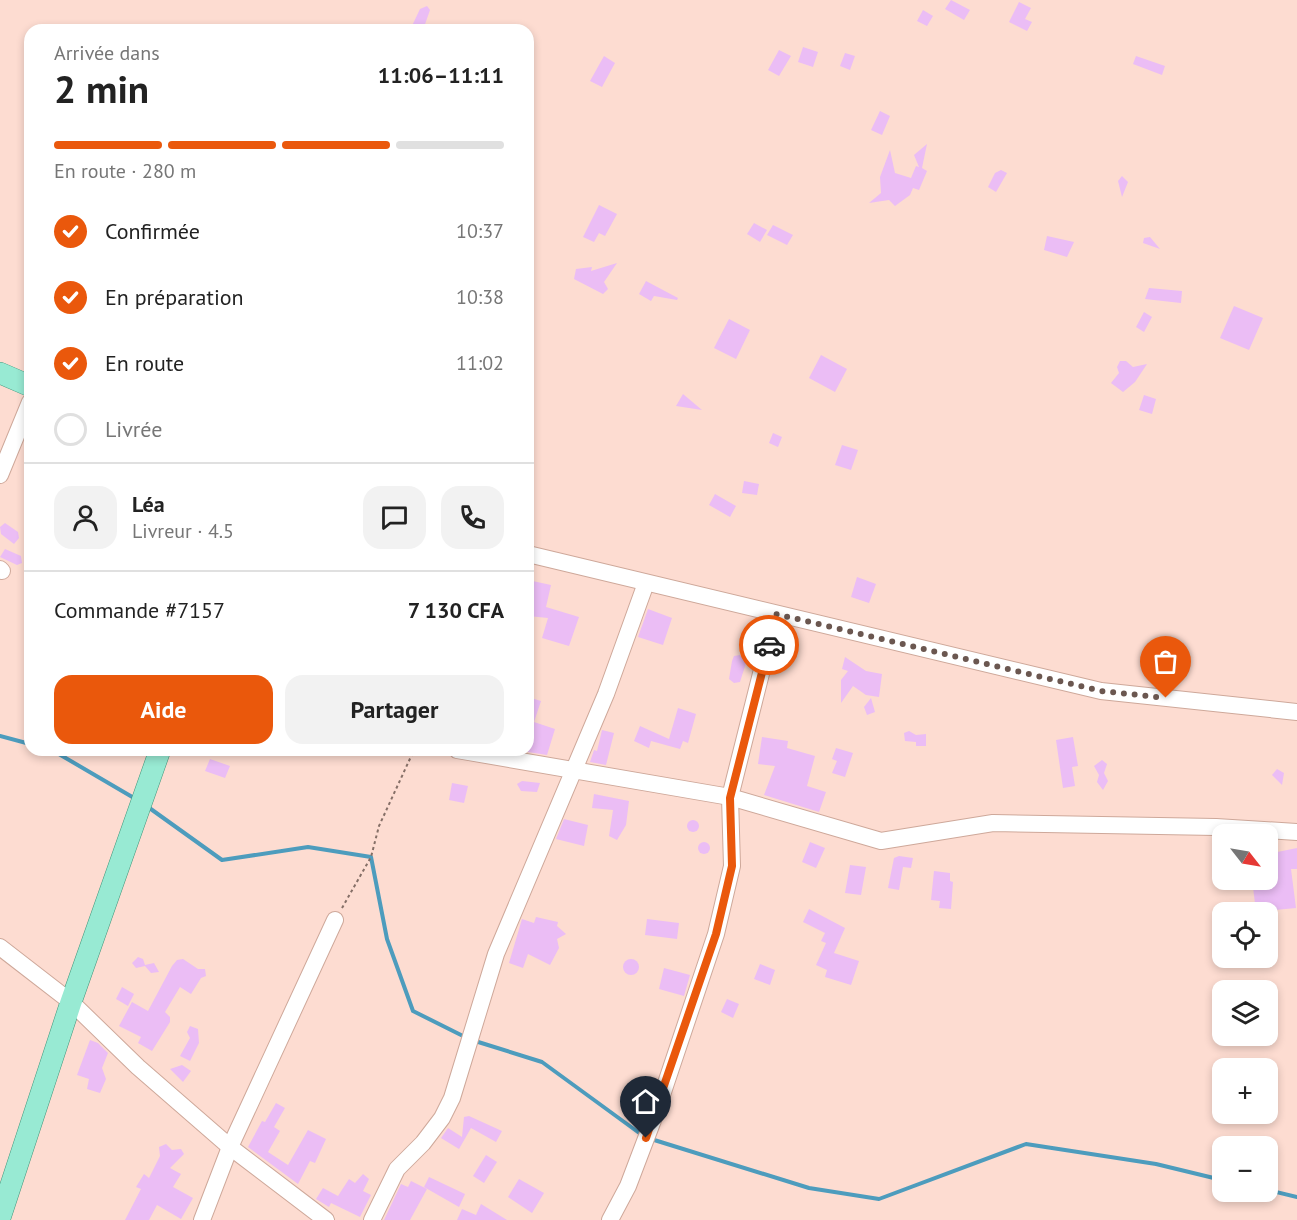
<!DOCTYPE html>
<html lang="fr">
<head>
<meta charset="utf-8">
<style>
  :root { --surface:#fff; --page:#f2f2f2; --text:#222; --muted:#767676; --line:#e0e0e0; --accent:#ea580c }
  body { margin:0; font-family:"PT Sans",sans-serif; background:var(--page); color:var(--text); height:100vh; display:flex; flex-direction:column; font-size:22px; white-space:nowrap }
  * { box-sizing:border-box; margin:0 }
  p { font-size:20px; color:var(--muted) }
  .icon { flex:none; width:33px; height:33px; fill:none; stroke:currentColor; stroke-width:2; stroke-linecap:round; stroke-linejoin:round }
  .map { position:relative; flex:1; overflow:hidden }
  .sheet { position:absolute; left:24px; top:24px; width:510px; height:732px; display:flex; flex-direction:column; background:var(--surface); border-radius:18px; box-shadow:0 3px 9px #0003 }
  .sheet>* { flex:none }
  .needle { width:39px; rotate:121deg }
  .buttons { position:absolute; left:1212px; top:824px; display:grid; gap:12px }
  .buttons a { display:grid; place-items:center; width:66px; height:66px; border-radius:12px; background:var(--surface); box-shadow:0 3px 9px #0003; font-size:30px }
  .pin { position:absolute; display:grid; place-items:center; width:51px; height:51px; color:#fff; margin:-62px -26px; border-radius:50% 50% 50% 0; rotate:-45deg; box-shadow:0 0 6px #0007 }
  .pin .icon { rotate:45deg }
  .courier { position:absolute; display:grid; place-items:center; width:60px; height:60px; margin:-30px; border:4px solid #ea580c; border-radius:50%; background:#fff; color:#222; box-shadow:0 2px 8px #0007 }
  .overview em { font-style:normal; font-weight:700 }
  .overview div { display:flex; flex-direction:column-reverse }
  .overview { display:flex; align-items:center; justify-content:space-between; height:102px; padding:0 30px }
  h1 { font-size:39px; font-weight:700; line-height:45px }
  .bar { display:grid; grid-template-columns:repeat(4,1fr); gap:9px 6px; align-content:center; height:72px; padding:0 30px }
  .bar i { height:8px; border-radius:4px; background:var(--line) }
  .bar .selected { background:var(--accent) }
  .bar p { grid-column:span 4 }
  .line { display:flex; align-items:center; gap:15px; padding:0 30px; border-top:2px solid var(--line) }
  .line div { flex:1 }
  .round { display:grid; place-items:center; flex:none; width:63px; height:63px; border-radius:18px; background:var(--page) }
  ol { padding:0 30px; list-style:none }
  li { display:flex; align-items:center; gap:18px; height:66px }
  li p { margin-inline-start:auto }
  li .icon { padding:6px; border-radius:50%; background:var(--accent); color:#fff; stroke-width:4 }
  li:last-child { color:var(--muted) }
  li i { width:33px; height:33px; border:3px solid var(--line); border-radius:50% }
  .primary-button { display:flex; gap:12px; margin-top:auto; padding:12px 30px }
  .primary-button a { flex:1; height:69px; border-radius:18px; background:var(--accent); color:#fff; font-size:24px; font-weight:700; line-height:69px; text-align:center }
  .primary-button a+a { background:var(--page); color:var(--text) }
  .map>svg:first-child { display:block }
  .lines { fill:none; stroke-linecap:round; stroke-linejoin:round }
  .stream { stroke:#4d9cbd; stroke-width:4 }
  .building { fill:#ebbdf5 }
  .minor-casing { stroke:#cea89a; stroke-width:18 }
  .major-casing { stroke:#40957a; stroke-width:22 }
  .path { stroke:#856f67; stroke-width:2; stroke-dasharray:3 3; stroke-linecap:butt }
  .minor { stroke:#fff; stroke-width:16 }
  .major { stroke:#98ead3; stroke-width:21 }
  .done { stroke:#6b5750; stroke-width:6; stroke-dasharray:0 10.8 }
  .route { stroke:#ea580c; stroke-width:8 }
</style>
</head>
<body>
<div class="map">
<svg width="1297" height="1220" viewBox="0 0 1297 1220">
  <rect width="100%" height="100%" fill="#fddcd1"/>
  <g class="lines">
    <g class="stream">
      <path d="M0,736L30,744"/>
      <path d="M52,750L134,798"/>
      <path d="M148,807L222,860L308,847L371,857L387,939L413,1011L465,1037"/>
      <path d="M475,1041L542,1062L642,1135"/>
      <path d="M651,1139L809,1188L879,1199L1026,1144L1156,1164L1222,1180"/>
      <path d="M1268,1190L1297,1197"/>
    </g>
  </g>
  <g class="building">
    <path d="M951,0L970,10L964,20L945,9Z"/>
    <path d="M1019,2L1031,8L1025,19L1032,22L1027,31L1009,22Z"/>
    <path d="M427,6L430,10L423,30H410L420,9Z"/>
    <path d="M923,10L933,16L927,26L917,21Z"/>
    <path d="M803,47L818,52L813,67L798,62Z"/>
    <path d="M779,50L791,56L779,76L768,70Z"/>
    <path d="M845,53L855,56L850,70L840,66Z"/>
    <path d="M604,56L615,63L602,87L590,81Z"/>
    <path d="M1136,56L1165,66L1162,75L1133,64Z"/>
    <path d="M880,111L890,116L882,135L871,130Z"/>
    <path d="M927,144L922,168L927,171L919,190L913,188L910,195L895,206L889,200L869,203L881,193L880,177L890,150L895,173L911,178L916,166L919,167L914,155Z"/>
    <path d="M1001,170L1007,173L996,192L988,187L995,173Z"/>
    <path d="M1122,176L1128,182L1122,197L1118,181Z"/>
    <path d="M599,205L617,214L605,236L599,233L594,242L583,237Z"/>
    <path d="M754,223L767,230L760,242L747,234Z"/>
    <path d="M773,225L793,235L787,245L767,235Z"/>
    <path d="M1047,236L1074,242L1067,257L1044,250Z"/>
    <path d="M1150,237L1160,249L1143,243L1144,238Z"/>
    <path d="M617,263L604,282L608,289L603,294L574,279L576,269L592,267L591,271Z"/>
    <path d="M646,281L678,298L677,300L654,296L651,301L639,294Z"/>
    <path d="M1149,288L1182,291L1181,303L1145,299Z"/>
    <path d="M1234,306L1263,318L1249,350L1220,338Z"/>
    <path d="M1144,312L1152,317L1144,332L1136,327Z"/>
    <path d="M729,319L750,330L736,359L714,348Z"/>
    <path d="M821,355L847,369L835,392L809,378Z"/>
    <path d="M1120,361H1126L1133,367L1147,364L1135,382L1123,392L1111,383L1119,373L1117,367Z"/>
    <path d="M683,394L702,410L676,406Z"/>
    <path d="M1144,395L1156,399L1152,414L1139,410Z"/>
    <path d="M773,433L782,437L778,447L769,443Z"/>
    <path d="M842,445L858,450L851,470L835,465Z"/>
    <path d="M744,481L759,484L757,495L742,493Z"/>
    <path d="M715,494L736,506L730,517L709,505Z"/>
    <path d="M5,523L18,532L19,538L14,544L1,534L0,527Z"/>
    <path d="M5,549L21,556L22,563L17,565L0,557Z"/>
    <path d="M857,577L876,584L869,603L851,597Z"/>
    <path d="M528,580L551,585L546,607L579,617L569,646L542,638L548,618L528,616Z"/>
    <path d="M648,609L672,618L663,645L638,637Z"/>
    <path d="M740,655L746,663L740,682L734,683L729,679L732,661L734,656Z"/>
    <path d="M845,657L866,671L882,674L879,697L866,695L853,686L841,703V680L848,671L842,669Z"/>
    <path d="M528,697L541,701L534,722L555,729L547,755L528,752Z"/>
    <path d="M871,698L875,712L867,715L864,707Z"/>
    <path d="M678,708L696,714L688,743L683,741L680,749L651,741L649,748L634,741L640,726L669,739Z"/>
    <path d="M602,730L614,733L606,765L590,762L594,750L597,751Z"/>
    <path d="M909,731L916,735L926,734V746H916V742L905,741L904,733Z"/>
    <path d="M762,737L788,741L787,748L815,756L807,786L826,792L819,812L764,795L775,766L758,764Z"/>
    <path d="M1073,737L1078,766L1072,767L1075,786L1063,788L1056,740Z"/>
    <path d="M836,748L853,753L845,777L832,773L837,761L832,759Z"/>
    <path d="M210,759L230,766L225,778L205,771Z"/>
    <path d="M1102,760L1107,764L1104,773L1108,781L1103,790L1097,782L1099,775L1094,766Z"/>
    <path d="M1277,769L1284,773L1282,785L1272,775Z"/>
    <path d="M522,781L540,783L537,792L521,791L517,784Z"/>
    <path d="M452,783L468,786L464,803L449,800Z"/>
    <path d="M594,794L629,801L626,825L617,840L609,836L613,810L592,808Z"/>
    <path d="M564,819L588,825L584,846L556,839Z"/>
    <circle cx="693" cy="826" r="6"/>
    <circle cx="704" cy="848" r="6"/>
    <path d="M810,842L825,848L816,868L802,862Z"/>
    <path d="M1297,848V869H1291L1296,908L1256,912L1253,887L1265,886L1268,854Z"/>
    <path d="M899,856L913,858L911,868L903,867L899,890L888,888L894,858Z"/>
    <path d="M850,865L866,867L861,895L845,893Z"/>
    <path d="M934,871L950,873V881L953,882L951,909L939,908L940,901L931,900Z"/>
    <path d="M809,909L845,928L834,953L859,961L851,985L825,977L827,970L816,965L826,943L821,941L825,933L803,922Z"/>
    <path d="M536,917L558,922L557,926L566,934L557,939L559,948L550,965L528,954L523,968L509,963L522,919L534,923Z"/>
    <path d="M647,919L679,923L677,939L645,935Z"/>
    <path d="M138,957L143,959L145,965L154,963L159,972L151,973L145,966L136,968L132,963Z"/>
    <circle cx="631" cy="967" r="8"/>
    <path d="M183,959L198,969H205L206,976L201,978L191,994L180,987L165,1012L170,1017V1022L152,1051L138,1043L141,1037L119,1026L132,1002L148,1011L172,966L177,960Z"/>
    <path d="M760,964L775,970L770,985L754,979Z"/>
    <path d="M664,968L690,975L684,996L659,989Z"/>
    <path d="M122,987L134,994L128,1006L116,999Z"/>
    <path d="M727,999L739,1004L733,1018L721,1012Z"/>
    <path d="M190,1026L198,1029L199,1043L190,1061L180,1056L190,1038L187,1032Z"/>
    <path d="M90,1040L98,1043L108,1053L102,1068L106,1079L100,1093L87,1089L89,1079L77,1075Z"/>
    <path d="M182,1065L191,1071L183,1082L170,1069Z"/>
    <path d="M276,1103L285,1108L274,1127L280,1131L268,1152L288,1165L308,1130L326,1139L315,1163L310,1161L298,1184L248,1147L262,1121L265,1122Z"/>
    <path d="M469,1116L502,1131L496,1142L471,1128L459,1149L441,1138L448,1128L462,1137L464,1117Z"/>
    <path d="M166,1144L172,1150L181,1149L184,1154L170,1168L181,1174L173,1187L193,1198L181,1219L157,1205L149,1220H125L141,1189L136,1187L144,1174L149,1178L160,1156L159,1147Z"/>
    <path d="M486,1155L497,1162L484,1183L473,1176Z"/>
    <path d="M363,1174L369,1179L363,1191L371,1195L360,1217L331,1203L329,1207L316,1199L323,1188L338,1196L349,1179L355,1183Z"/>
    <path d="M429,1177L465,1194L459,1207L424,1187Z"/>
    <path d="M519,1179L544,1193L532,1213L508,1197Z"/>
    <path d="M411,1181L427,1189L410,1220H384L401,1184L408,1187Z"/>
    <path d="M481,1204L507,1220H457L462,1209L476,1215Z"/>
  </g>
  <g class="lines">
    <defs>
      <g id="minor">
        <path d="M0,475L30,402"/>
        <path d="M528,554L1101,691L1297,712"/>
        <path d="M0,569L2,571"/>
        <path d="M457,750L730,797L881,841L993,823L1216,827L1297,832"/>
        <path d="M0,947L71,1002L138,1067L230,1147L326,1220"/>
        <path d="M202,1220L230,1147L335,920"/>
        <path d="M372,1220L397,1169L423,1143L442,1118L452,1098L496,954L606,694L646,583"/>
        <path d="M610,1220L628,1186L658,1107L716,934L732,866L730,797L776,614"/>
      </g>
      <g id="major">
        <path d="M0,373L30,386"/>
        <path d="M0,1218L71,1002L160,750"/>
      </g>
    </defs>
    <use href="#minor" class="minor-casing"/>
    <use href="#major" class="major-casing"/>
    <path class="path" d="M342,908L371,857L379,826L414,750"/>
    <use href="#minor" class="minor"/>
    <use href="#major" class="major"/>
  </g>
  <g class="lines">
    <path class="done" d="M769,645L776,614L1101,691L1166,698"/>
    <path class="route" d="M646,1138L716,934L732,866L730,798L769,645"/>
  </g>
</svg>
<div class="buttons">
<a><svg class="needle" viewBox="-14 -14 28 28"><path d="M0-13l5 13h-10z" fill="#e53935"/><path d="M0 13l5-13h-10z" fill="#767676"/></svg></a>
<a><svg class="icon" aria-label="locate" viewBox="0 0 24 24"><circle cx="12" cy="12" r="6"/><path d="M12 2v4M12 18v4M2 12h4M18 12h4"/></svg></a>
<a><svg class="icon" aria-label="layers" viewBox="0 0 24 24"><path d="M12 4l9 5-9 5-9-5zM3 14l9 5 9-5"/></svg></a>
<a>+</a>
<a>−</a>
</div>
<div class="pin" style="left:1166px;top:698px;background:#ea580c"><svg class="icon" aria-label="bag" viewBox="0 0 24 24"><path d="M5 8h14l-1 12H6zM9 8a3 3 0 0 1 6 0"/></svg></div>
<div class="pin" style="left:646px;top:1138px;background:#1f2937"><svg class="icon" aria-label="home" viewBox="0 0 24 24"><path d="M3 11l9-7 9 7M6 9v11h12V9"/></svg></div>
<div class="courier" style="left:769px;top:645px"><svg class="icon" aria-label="car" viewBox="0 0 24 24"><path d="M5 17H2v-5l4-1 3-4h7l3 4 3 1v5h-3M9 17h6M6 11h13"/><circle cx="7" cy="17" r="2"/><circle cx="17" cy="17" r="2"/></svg></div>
<section class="sheet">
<div class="overview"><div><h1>2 min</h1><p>Arrivée dans</p></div><em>11:06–11:11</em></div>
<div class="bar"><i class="selected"></i><i class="selected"></i><i class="selected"></i><i></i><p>En route · 280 m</p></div>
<ol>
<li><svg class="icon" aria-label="check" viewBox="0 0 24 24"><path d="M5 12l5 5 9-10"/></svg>Confirmée<p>10:37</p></li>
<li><svg class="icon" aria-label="check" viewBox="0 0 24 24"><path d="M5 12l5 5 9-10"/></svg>En préparation<p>10:38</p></li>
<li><svg class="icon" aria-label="check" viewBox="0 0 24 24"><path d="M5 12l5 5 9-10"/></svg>En route<p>11:02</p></li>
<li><i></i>Livrée</li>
</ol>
<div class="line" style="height:108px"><a class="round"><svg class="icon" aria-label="person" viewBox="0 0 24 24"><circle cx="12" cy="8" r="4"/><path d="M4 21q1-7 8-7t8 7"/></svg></a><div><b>Léa</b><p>Livreur · 4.5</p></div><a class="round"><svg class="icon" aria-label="chat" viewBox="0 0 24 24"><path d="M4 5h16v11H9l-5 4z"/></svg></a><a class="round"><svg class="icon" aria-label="phone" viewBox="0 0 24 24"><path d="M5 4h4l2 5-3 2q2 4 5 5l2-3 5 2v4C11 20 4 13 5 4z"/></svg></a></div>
<div class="line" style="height:78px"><div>Commande #7157</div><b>7 130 CFA</b></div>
<div class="primary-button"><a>Aide</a><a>Partager</a></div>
</section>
</div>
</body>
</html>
